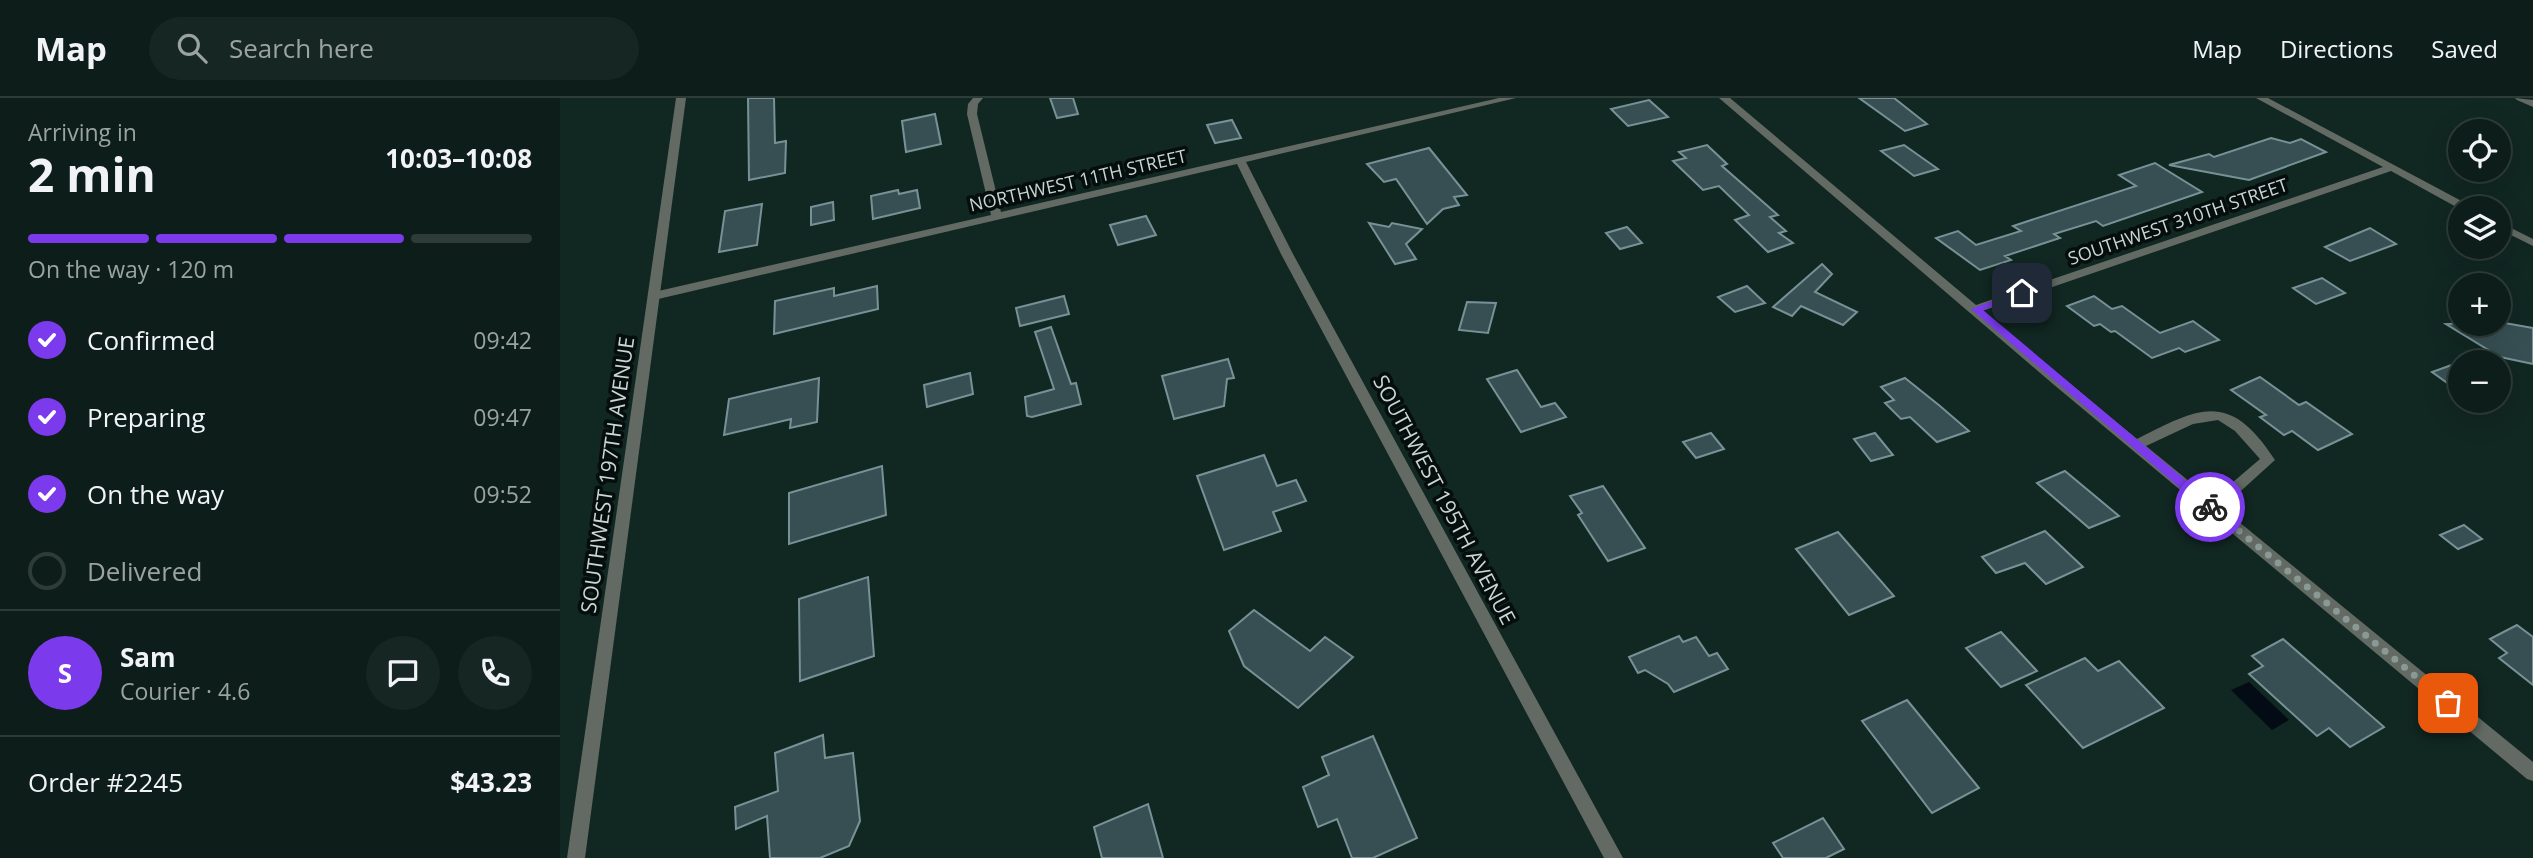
<!DOCTYPE html>
<html lang="en">
<head>
<meta charset="utf-8">
<style>
  :root { --surface:#0d1d1a; --page:#162623; --text:#f1f3f6; --muted:#9aa2a2; --line:#2d3b39; --accent:#7c3aed }
  body { margin:0; font-family:"Open Sans",sans-serif; background:var(--page); color:var(--text); height:100vh; display:flex; flex-direction:column; font-size:26px; white-space:nowrap }
  * { box-sizing:border-box; margin:0 }
  p { font-size:23px; color:var(--muted) }
  .icon { flex:none; width:38px; height:38px; fill:none; stroke:currentColor; stroke-width:2; stroke-linecap:round; stroke-linejoin:round }
  .map { position:relative; flex:1; overflow:hidden }
  .side { display:flex; flex-direction:column; background:var(--surface); width:560px }
  .side>* { flex:none }
  .fabs { position:absolute; left:1888px; top:21px; display:grid; gap:14px }
  .fabs a { display:grid; place-items:center; width:63px; height:63px; border-radius:50%; background:var(--surface); box-shadow:0 7px 28px #0002,0 0 0 2px var(--line); font-size:35px }
  .pin { position:absolute; display:grid; place-items:center; width:60px; height:60px; color:#fff; margin:-30px; border-radius:14px; box-shadow:0 4px 10px #0006 }
  .courier { position:absolute; display:grid; place-items:center; width:70px; height:70px; margin:-35px; border:5px solid #7c3aed; border-radius:50%; background:#fff; color:#222; box-shadow:0 2px 9px #0007 }
  .overview em { font-style:normal; font-weight:700 }
  .overview div { display:flex; flex-direction:column-reverse }
  .overview { display:flex; align-items:center; justify-content:space-between; height:119px; padding:0 28px }
  h1 { font-size:46px; font-weight:700; line-height:52px }
  .bar { display:grid; grid-template-columns:repeat(4,1fr); gap:10px 7px; align-content:center; height:84px; padding:0 28px }
  .bar i { height:9px; border-radius:5px; background:var(--line) }
  .bar .current { background:var(--accent) }
  .bar p { grid-column:span 4 }
  .line { display:flex; align-items:center; gap:18px; padding:0 28px; border-top:2px solid var(--line) }
  .line div { flex:1 }
  .round { display:grid; place-items:center; flex:none; width:74px; height:74px; border-radius:37px; background:var(--page) }
  ol { padding:0 28px; list-style:none }
  li { display:flex; align-items:center; gap:21px; height:77px }
  li p { margin-inline-start:auto }
  li .icon { padding:7px; border-radius:50%; background:var(--accent); color:#fff; stroke-width:4 }
  li:last-child { color:var(--muted) }
  li i { width:38px; height:38px; border:4px solid var(--line); border-radius:50% }
  header { display:flex; align-items:center; gap:42px; box-sizing:border-box; height:98px; padding:0 35px; background:var(--surface); border-bottom:2px solid var(--line) }
  header strong { font-size:33px }
  nav { display:flex; gap:38px; margin-inline-start:auto; font-size:24px }
  .search { width:490px; height:63px; background:var(--page); display:flex; align-items:center; gap:18px; box-sizing:border-box; padding:0 24px; border-radius:38px; color:var(--muted); font-size:26px }
  main { display:flex; flex:1; min-height:0 }
  .map>svg:first-child { display:block }
  .water { fill:#030c14 }
  .building { fill:#374f53; stroke:#779296; stroke-width:2 }
  .lines { fill:none; stroke-linecap:round; stroke-linejoin:round }
  .minor { fill:#626a63; fill-rule:evenodd }
  .tertiary { fill:#626a63; fill-rule:evenodd }
  .route { fill:#7c3aed }
  .done { stroke:#899995; stroke-width:7; stroke-dasharray:0 12.6 }
  .labels { text-anchor:middle; stroke-width:7; stroke-linejoin:round; paint-order:stroke }
  .far-street-label { font-size:18px; fill:#c9d6d3; stroke:#050e0c }
  .street-label { font-size:21px; fill:#c9d6d3; stroke:#050e0c }
</style>
</head>
<body>
<header>
<strong>Map</strong>
<div class="search"><svg class="icon" aria-label="search" viewBox="0 0 24 24"><circle cx="10" cy="10" r="6"/><path d="M15 15l6 6"/></svg>Search here</div>
<nav><a>Map</a><a>Directions</a><a>Saved</a></nav>
</header>
<main>
<section class="side">
<div class="overview"><div><h1>2 min</h1><p>Arriving in</p></div><em>10:03–10:08</em></div>
<div class="bar"><i class="current"></i><i class="current"></i><i class="current"></i><i></i><p>On the way · 120 m</p></div>
<ol>
<li><svg class="icon" aria-label="check" viewBox="0 0 24 24"><path d="M5 12l5 5 9-10"/></svg>Confirmed<p>09:42</p></li>
<li><svg class="icon" aria-label="check" viewBox="0 0 24 24"><path d="M5 12l5 5 9-10"/></svg>Preparing<p>09:47</p></li>
<li><svg class="icon" aria-label="check" viewBox="0 0 24 24"><path d="M5 12l5 5 9-10"/></svg>On the way<p>09:52</p></li>
<li><i></i>Delivered</li>
</ol>
<div class="line" style="height:126px"><b class="round" style="background:var(--accent);color:#fff">S</b><div><b>Sam</b><p>Courier · 4.6</p></div><a class="round"><svg class="icon" aria-label="chat" viewBox="0 0 24 24"><path d="M4 5h16v11H9l-5 4z"/></svg></a><a class="round"><svg class="icon" aria-label="phone" viewBox="0 0 24 24"><path d="M5 4h4l2 5-3 2q2 4 5 5l2-3 5 2v4C11 20 4 13 5 4z"/></svg></a></div>
<div class="line" style="height:91px"><div>Order #2245</div><b>$43.23</b></div>
</section>
<div class="map">
<svg width="1973" height="760" viewBox="0 0 1973 760">
  <rect width="100%" height="100%" fill="#112722"/>
  <path class="water" d="M1689,584L1729,622L1712,632L1671,592Z"/>
  <g class="building">
    <path d="M188,0H214L215,45L226,43L225,75L189,82Z"/>
    <path d="M490,0H513L518,16L497,20Z"/>
    <path d="M1299,0H1334L1367,26L1345,33Z"/>
    <path d="M1089,2L1108,19L1068,28L1051,11Z"/>
    <path d="M375,16L381,46L346,54L342,23Z"/>
    <path d="M672,22L681,40L655,45L647,27Z"/>
    <path d="M1711,40L1730,45L1741,41L1766,54L1689,82L1609,67L1649,56L1654,59Z"/>
    <path d="M1147,47L1167,66L1162,68L1218,117L1210,119L1226,133L1219,135L1233,145L1208,154L1175,122L1189,117L1159,88L1143,92L1113,63L1126,60L1119,54Z"/>
    <path d="M1344,47L1378,71L1354,78L1321,53Z"/>
    <path d="M869,50L907,97L894,99L899,107L883,111L867,126L836,81L824,84L807,66Z"/>
    <path d="M1595,65L1642,94L1543,128L1536,123L1494,136L1500,140L1445,158L1451,162L1420,172L1376,140L1398,133L1416,147L1461,133L1453,128L1576,88L1559,77Z"/>
    <path d="M338,92L339,96L357,92L360,110L313,121L311,98Z"/>
    <path d="M273,104L274,122L251,127V109Z"/>
    <path d="M202,106L197,147L159,154L165,113Z"/>
    <path d="M586,118L596,137L558,147L550,127Z"/>
    <path d="M809,125L829,129L832,125L862,131L846,146L856,161L835,166Z"/>
    <path d="M1067,129L1082,145L1060,151L1046,135Z"/>
    <path d="M1810,130L1836,146L1790,163L1765,149Z"/>
    <path d="M1262,166L1272,176L1255,194L1297,214L1283,227L1241,208L1232,218L1213,209Z"/>
    <path d="M1762,180L1785,195L1756,206L1733,190Z"/>
    <path d="M317,188L318,211L214,236L215,203L274,190V198Z"/>
    <path d="M1187,188L1205,205L1175,214L1158,199Z"/>
    <path d="M504,198L509,216L460,228L456,210Z"/>
    <path d="M1534,198L1552,211L1562,208L1600,235L1633,223L1659,242L1625,254L1619,250L1592,260L1555,233L1551,234L1540,226L1534,228L1507,208Z"/>
    <path d="M907,204L936,205L928,235L899,232Z"/>
    <path d="M1939,224L1973,230V266L1940,259L1886,226Z"/>
    <path d="M491,229L511,286L516,285L521,306L472,319L467,318L465,299L494,291L475,234Z"/>
    <path d="M668,261L674,280L667,281L664,308L614,321L602,278Z"/>
    <path d="M1900,264V294L1872,274Z"/>
    <path d="M957,272L981,309L995,305L1006,319L961,334L927,281Z"/>
    <path d="M410,275L413,296L367,309L364,287Z"/>
    <path d="M1700,279L1739,307L1746,304L1792,336L1758,352L1732,333L1724,337L1700,319L1706,317L1671,292Z"/>
    <path d="M259,280L257,324L230,330L231,321L164,337L169,301Z"/>
    <path d="M1345,280L1380,308L1409,333L1377,344L1350,319L1341,321L1325,305L1334,302L1321,289Z"/>
    <path d="M1151,335L1164,351L1136,360L1123,344Z"/>
    <path d="M1315,335L1333,357L1311,363L1294,341Z"/>
    <path d="M704,357L717,388L736,382L746,403L713,414L721,433L664,452L637,378Z"/>
    <path d="M322,368L326,417L229,446V395Z"/>
    <path d="M1505,373L1559,418L1529,430L1477,385Z"/>
    <path d="M1043,388L1085,450L1048,463L1018,417L1022,415L1010,398Z"/>
    <path d="M1904,427L1922,441L1898,451L1880,437Z"/>
    <path d="M1485,433L1523,469L1486,486L1465,465L1436,475L1422,459Z"/>
    <path d="M1278,434L1334,498L1289,517L1236,451Z"/>
    <path d="M308,479L314,558L240,583L239,501Z"/>
    <path d="M694,512L750,553L765,539L793,559L738,610L684,568L669,533Z"/>
    <path d="M1957,527L1973,539V587L1939,560L1947,555L1930,541Z"/>
    <path d="M1441,534L1477,573L1441,589L1406,550Z"/>
    <path d="M1119,538L1123,544L1136,539L1149,558L1157,555L1168,571L1114,594L1108,586L1085,572L1078,575L1069,559Z"/>
    <path d="M1723,541L1824,629L1790,649L1769,630L1757,638L1689,576L1703,568L1692,558Z"/>
    <path d="M1525,560L1538,573L1559,563L1604,610L1523,650L1466,587Z"/>
    <path d="M1347,602L1419,690L1372,715L1302,623Z"/>
    <path d="M263,637L265,660L293,655L300,723L289,748L260,760H210L207,718L176,731L175,709L218,693L215,655Z"/>
    <path d="M813,638L857,740L813,760H792L777,721L758,729L743,689L769,677L762,659Z"/>
    <path d="M588,706L603,760H542L534,729Z"/>
    <path d="M1263,720L1284,751L1266,760H1223L1213,745Z"/>
  </g>
  <g class="lines">
    <g class="minor">
      <path d="M413,0H423L418,6L417,16L441,114L939,0H956L686,64L733,156L1063,760H1044L721,156L677,66L94,202L88,198L94,194L431,117L407,16L408,6Z"/>
      <path d="M1159,0H1170L1416,207L1823,69L1696,0H1708L1911,108L1912,110L1900,111L1831,73L1422,213L1577,341C1641,308 1670,293 1715,362L1662,410L1973,664V683L1967,681L1493,286ZM1658,322L1675,333L1700,361L1652,402L1586,348L1633,326Z"/>
      <path d="M1955,0L1973,2V9L1957,2Z"/>
      <path d="M1939,124L1973,141V148L1939,131Z"/>
    </g>
    <path class="tertiary" d="M116,0H126L25,760H7Z"/>
  </g>
  <path class="route" d="M1459,193L1467,195L1423,212L1654,406V412H1646L1411,211Z"/>
  <g class="lines">
    <path class="done" d="M1650,409L1888,605"/>
  </g>
  <g class="labels">
    <g class="far-street-label">
      <text transform="translate(518 83) rotate(-13)" y="6">NORTHWEST 11TH STREET</text>
      <text transform="translate(1618 124) rotate(-19)" y="6">SOUTHWEST 310TH STREET</text>
    </g>
    <g class="street-label">
      <text transform="translate(48 377) rotate(-82)" y="7">SOUTHWEST 197TH AVENUE</text>
      <text transform="translate(884 402) rotate(62)" y="7">SOUTHWEST 195TH AVENUE</text>
    </g>
  </g>
</svg>
<div class="fabs">
<a><svg class="icon" aria-label="locate" viewBox="0 0 24 24"><circle cx="12" cy="12" r="6"/><path d="M12 2v4M12 18v4M2 12h4M18 12h4"/></svg></a>
<a><svg class="icon" aria-label="layers" viewBox="0 0 24 24"><path d="M12 4l9 5-9 5-9-5zM3 14l9 5 9-5"/></svg></a>
<a>+</a>
<a>−</a>
</div>
<div class="pin" style="left:1888px;top:605px;background:#ea580c"><svg class="icon" aria-label="bag" viewBox="0 0 24 24"><path d="M5 8h14l-1 12H6zM9 8a3 3 0 0 1 6 0"/></svg></div>
<div class="pin" style="left:1462px;top:195px;background:#1f2937"><svg class="icon" aria-label="home" viewBox="0 0 24 24"><path d="M3 11l9-7 9 7M6 9v11h12V9"/></svg></div>
<div class="courier" style="left:1650px;top:409px"><svg class="icon" aria-label="bike" viewBox="0 0 24 24"><circle cx="6" cy="16" r="4"/><circle cx="18" cy="16" r="4"/><path d="M6 16l4-8h5l3 8M10 8l3 8H6M13 5h3"/></svg></div>
</div>
</main>
</body>
</html>
